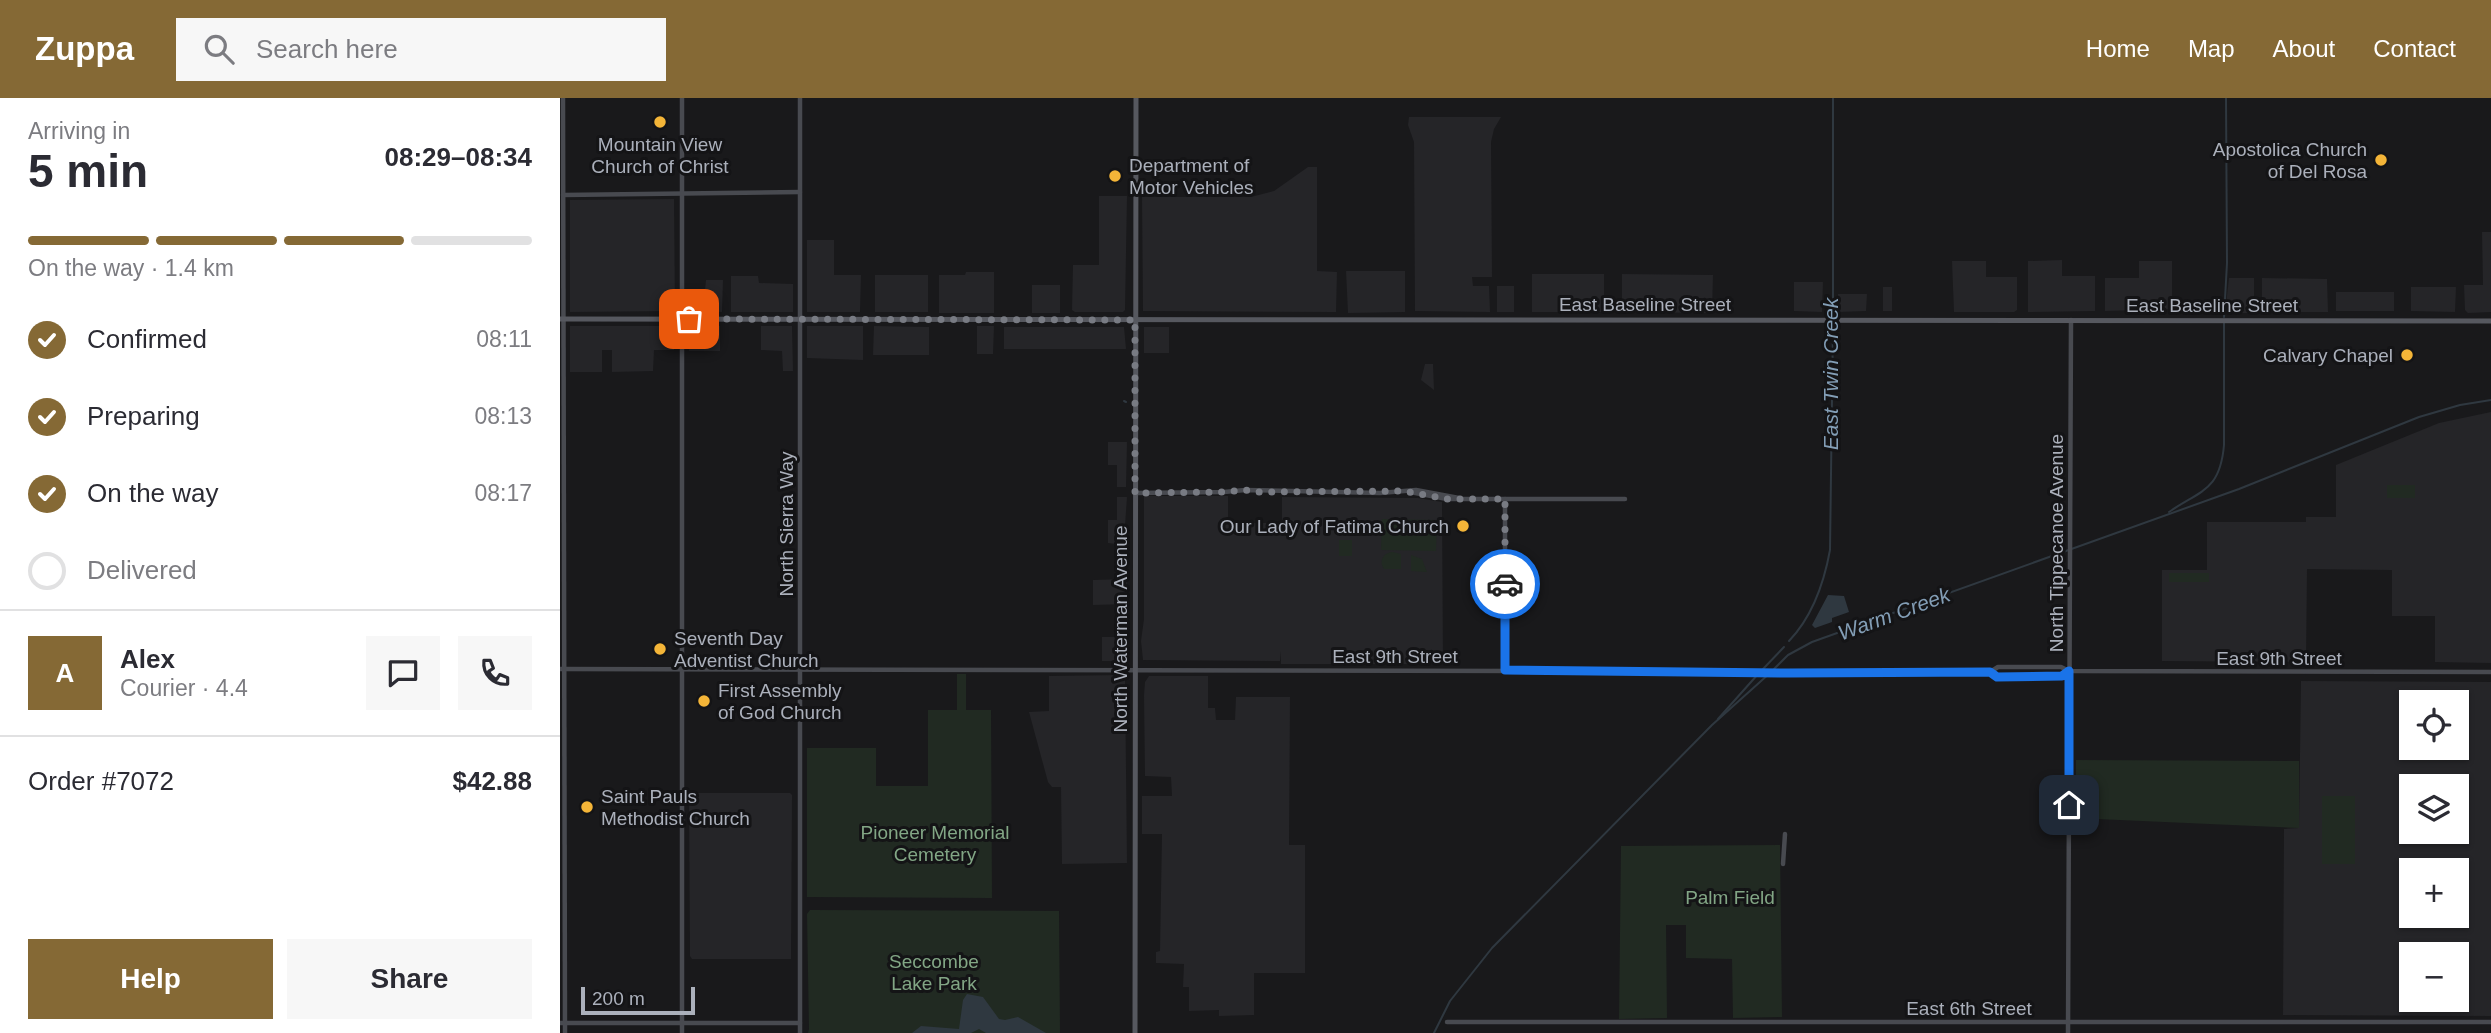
<!DOCTYPE html>
<html lang="en">
<head>
<meta charset="utf-8">
<style>
  :root { --surface:#fff; --page:#f7f7f7; --text:#2b2b33; --muted:#7c7c81; --line:#e1e1e2; --accent:#856935 }
  body { margin:0; font-family:Arial,sans-serif; background:var(--page); color:var(--text); height:100vh; display:flex; flex-direction:column; font-size:26px; white-space:nowrap }
  * { box-sizing:border-box; margin:0 }
  p { font-size:23px; color:var(--muted) }
  .icon { flex:none; width:38px; height:38px; fill:none; stroke:currentColor; stroke-width:2; stroke-linecap:round; stroke-linejoin:round }
  .map { position:relative; flex:1; overflow:hidden }
  .side { display:flex; flex-direction:column; background:var(--surface); width:560px }
  .side>* { flex:none }
  .tools { position:absolute; left:1839px; top:592px; display:grid; gap:14px }
  .tools a { display:grid; place-items:center; width:70px; height:70px; border-radius:0px; background:var(--surface); box-shadow:0 2px 5px #0004; font-size:35px }
  .scale { position:absolute; left:21px; bottom:18px; width:114px; box-sizing:border-box; padding-left:7px; border:4px solid #abb0bb; border-top:0; font-size:19px; line-height:24px; white-space:nowrap; color:#abb0bb; -webkit-text-stroke:5px #141416; paint-order:stroke }
  .pin { position:absolute; display:grid; place-items:center; width:60px; height:60px; color:#fff; margin:-30px; border-radius:14px; box-shadow:0 4px 10px #0006 }
  .courier { position:absolute; display:grid; place-items:center; width:70px; height:70px; margin:-35px; border:5px solid #1a73e8; border-radius:50%; background:#fff; color:#222; box-shadow:0 2px 9px #0007 }
  .head em { font-style:normal; font-weight:700 }
  .head div { display:flex; flex-direction:column-reverse }
  .head { display:flex; align-items:center; justify-content:space-between; height:119px; padding:0 28px }
  h1 { font-size:46px; font-weight:700; line-height:52px }
  .bar { display:grid; grid-template-columns:repeat(4,1fr); gap:10px 7px; align-content:center; height:84px; padding:0 28px }
  .bar i { height:9px; border-radius:5px; background:var(--line) }
  .bar .active { background:var(--accent) }
  .bar p { grid-column:span 4 }
  .line { display:flex; align-items:center; gap:18px; padding:0 28px; border-top:2px solid var(--line) }
  .line div { flex:1 }
  .round { display:grid; place-items:center; flex:none; width:74px; height:74px; border-radius:0px; background:var(--page) }
  ol { padding:0 28px; list-style:none }
  li { display:flex; align-items:center; gap:21px; height:77px }
  li p { margin-inline-start:auto }
  li .icon { padding:7px; border-radius:50%; background:var(--accent); color:#fff; stroke-width:4 }
  li:last-child { color:var(--muted) }
  li i { width:38px; height:38px; border:4px solid var(--line); border-radius:50% }
  .primary-button { display:flex; gap:14px; margin-top:auto; padding:14px 28px }
  .primary-button a { flex:1; height:80px; border-radius:0px; background:var(--accent); color:#fff; font-size:28px; font-weight:700; line-height:80px; text-align:center }
  .primary-button a+a { background:var(--page); color:var(--text) }
  header { display:flex; align-items:center; gap:42px; box-sizing:border-box; height:98px; padding:0 35px; background:var(--accent); color:#fff }
  header strong { font-size:33px }
  nav { display:flex; gap:38px; margin-inline-start:auto; font-size:24px }
  .search { width:490px; height:63px; background:var(--page); display:flex; align-items:center; gap:18px; box-sizing:border-box; padding:0 24px; border-radius:0px; color:var(--muted); font-size:26px }
  main { display:flex; flex:1; min-height:0 }
  .map>svg:first-child { display:block }
  .built { fill:#252528; fill-rule:evenodd }
  .green { fill:#212a22 }
  .water { fill:#2f3840 }
  .lines { fill:none; stroke-linecap:round; stroke-linejoin:round }
  .stream { stroke:#2f3840; stroke-width:2 }
  .secondary { stroke:#484a50; stroke-width:4.5 }
  .primary { stroke:#56585f; stroke-width:5 }
  .done { stroke:#787b83; stroke-width:7; stroke-dasharray:0 12.6 }
  .route { stroke:#1a73e8; stroke-width:9 }
  .poi-dot { fill:#f4b538; stroke:#141416; stroke-width:2.5 }
  .labels { text-anchor:middle; stroke-width:6; stroke-linejoin:round; paint-order:stroke }
  .poi-label { font-size:19px; fill:#abb0bb; stroke:#141416; text-anchor:start }
  .street-label { font-size:19px; fill:#abb0bb; stroke:#141416 }
  .park-label { font-size:19px; fill:#82a685; stroke:#141416 }
  .water-label { font-size:21px; font-style:italic; fill:#839eb6; stroke:#141416 }
</style>
</head>
<body>
<header>
<strong>Zuppa</strong>
<div class="search"><svg class="icon" aria-label="search" viewBox="0 0 24 24"><circle cx="10" cy="10" r="6"/><path d="M15 15l6 6"/></svg>Search here</div>
<nav><a>Home</a><a>Map</a><a>About</a><a>Contact</a></nav>
</header>
<main>
<section class="side">
<div class="head"><div><h1>5 min</h1><p>Arriving in</p></div><em>08:29–08:34</em></div>
<div class="bar"><i class="active"></i><i class="active"></i><i class="active"></i><i></i><p>On the way · 1.4 km</p></div>
<ol>
<li><svg class="icon" aria-label="check" viewBox="0 0 24 24"><path d="M5 12l5 5 9-10"/></svg>Confirmed<p>08:11</p></li>
<li><svg class="icon" aria-label="check" viewBox="0 0 24 24"><path d="M5 12l5 5 9-10"/></svg>Preparing<p>08:13</p></li>
<li><svg class="icon" aria-label="check" viewBox="0 0 24 24"><path d="M5 12l5 5 9-10"/></svg>On the way<p>08:17</p></li>
<li><i></i>Delivered</li>
</ol>
<div class="line" style="height:126px"><b class="round" style="background:var(--accent);color:#fff">A</b><div><b>Alex</b><p>Courier · 4.4</p></div><a class="round"><svg class="icon" aria-label="chat" viewBox="0 0 24 24"><path d="M4 5h16v11H9l-5 4z"/></svg></a><a class="round"><svg class="icon" aria-label="phone" viewBox="0 0 24 24"><path d="M5 4h4l2 5-3 2q2 4 5 5l2-3 5 2v4C11 20 4 13 5 4z"/></svg></a></div>
<div class="line" style="height:91px"><div>Order #7072</div><b>$42.88</b></div>
<div class="primary-button"><a>Help</a><a>Share</a></div>
</section>
<div class="map">
<svg width="1931" height="935" viewBox="0 0 1931 935">
  <rect width="100%" height="100%" fill="#19191b"/>
  <g class="built">
    <path d="M849,19H941L934,31L931,44L932,179H912L913,188H929L930,214L855,213L854,44L848,27Z"/>
    <path d="M748,69H757V173L777,174L776,214L583,213L582,99H691L714,93Z"/>
    <path d="M539,98H567L565,212L563,214H515L512,212L513,167H539Z"/>
    <path d="M114,101L115,213L10,214V102Z"/>
    <path d="M1922,134H1931V214L1908,215L1905,212L1904,187H1923Z"/>
    <path d="M247,142H274V177H301L300,214H247Z"/>
    <path d="M1502,162V178H1535V213L1468,214V163Z"/>
    <path d="M1392,163H1426V179H1457V212L1454,214H1394Z"/>
    <path d="M1579,163H1612V211L1545,213V180H1579Z"/>
    <path d="M786,173H845V214L788,215Z"/>
    <path d="M406,174H434V215H379V177H405Z"/>
    <rect x="972" y="176" width="72" height="38"/>
    <path d="M1062,176L1153,177L1152,213L1150,215L1065,214L1062,213Z"/>
    <rect x="315" y="177" width="53" height="37"/>
    <path d="M171,178H198L199,185L233,186V214H171Z"/>
    <path d="M1669,180H1694V210L1690,215H1665Z"/>
    <path d="M1702,180L1767,181L1768,214H1705L1702,211Z"/>
    <path d="M146,182H163L162,214L128,213V192H145Z"/>
    <path d="M1234,184H1263L1262,214L1234,213Z"/>
    <rect x="472" y="187" width="28" height="28"/>
    <rect x="937" y="188" width="17" height="26"/>
    <rect x="1323" y="189" width="9" height="24"/>
    <path d="M1851,189H1896L1895,214L1851,213Z"/>
    <rect x="1776" y="194" width="58" height="19"/>
    <path d="M1278,196H1307L1306,213L1278,214Z"/>
    <path d="M10,228H112L114,229V252H94L93,273L52,274V252H42V274H10Z"/>
    <rect x="129" y="228" width="31" height="25"/>
    <path d="M201,228H232L233,273H223L222,253L201,252Z"/>
    <path d="M247,228H303V262L247,260Z"/>
    <path d="M314,228L369,229V257H313Z"/>
    <path d="M417,228H434L433,256H417Z"/>
    <path d="M444,229H564L566,251H444Z"/>
    <rect x="584" y="229" width="25" height="26"/>
    <path d="M865,266H873L874,292L861,282Z"/>
    <path d="M1931,314V565L1875,564V518H1832V472L1747,471L1746,564L1602,563V472H1647V424H1746V419H1776V367L1879,325Z"/>
    <path d="M548,344H567L566,389H557V367H548Z"/>
    <path d="M584,398H668V425H722V399L858,400L882,404L883,566H721V553L720,563L583,562L581,543L584,521Z"/>
    <path d="M557,399H567L565,428L567,445L564,447L548,445V422H557Z"/>
    <path d="M567,481V506L533,507V482Z"/>
    <path d="M542,539H567V560L564,563H542Z"/>
    <path d="M565,577L567,765L502,766L501,689H492L488,684L469,614L489,613V578Z"/>
    <path d="M589,578H648V610H655L656,622H675L676,599H730L729,747H745V875H694V917L659,918V912L629,913V889H623L624,866L596,865V854L600,853L602,736H582V698H612L611,679L585,678L584,597L585,584Z"/>
    <path d="M1741,583L1931,584V918L1723,917L1724,731L1739,730ZM1852,604H1897V649H1852ZM1852,688H1897V733H1852ZM1852,772H1897V817H1852ZM1852,856H1897V901H1852Z"/>
    <path d="M131,695H230L232,697L231,861H132L130,858L129,698Z"/>
  </g>
  <g class="green">
    <rect x="1827" y="387" width="28" height="13"/>
    <path d="M822,421L877,422L876,453L821,452Z"/>
    <rect x="779" y="442" width="13" height="16"/>
    <path d="M833,454L841,456V471H824C818,463 824,454 833,454Z"/>
    <path d="M851,457L862,461L867,474L851,473Z"/>
    <rect x="1609" y="475" width="40" height="9"/>
    <path d="M397,576H406V612H431L432,800L247,799V650H316V688H368V612H397Z"/>
    <path d="M1516,662L1739,663V730L1537,721V719L1525,718V720H1516Z"/>
    <rect x="1762" y="698" width="33" height="68"/>
    <path d="M1220,747L1222,919L1173,920L1172,861L1126,860V827H1106L1107,920L1059,921L1061,748Z"/>
    <path d="M250,812L499,813L500,935H248L249,931L247,816Z"/>
  </g>
  <g class="water">
    <path d="M1268,497L1284,498L1289,514L1272,520V524L1255,530L1252,527Z"/>
    <path d="M407,896L423,899L439,921L445,922L458,919L486,935H426L419,931L411,935H352L361,928L399,931L403,902Z"/>
  </g>
  <g class="lines">
    <g class="stream">
      <path d="M1273,219V0"/>
      <path d="M1664,219L1667,165L1666,0"/>
      <path d="M564,303L566,304"/>
      <path d="M1609,414C1641,392 1660,393 1664,347V225"/>
      <path d="M1229,543C1253,518 1264,485 1270,452L1273,225"/>
      <path d="M1203,571L1224,549"/>
      <path d="M1214,571L1228,557L1252,544L1679,391L1859,319L1900,307L1931,302"/>
      <path d="M1158,621L1199,575"/>
      <path d="M874,935L890,903L932,850L1152,627L1210,575"/>
    </g>
    <g class="secondary">
      <path d="M3,0L5,935"/>
      <path d="M122,0V935"/>
      <path d="M240,0V935"/>
      <path d="M3,97L240,94"/>
      <path d="M850,394L887,401H1065"/>
      <path d="M575,395L664,394L685,392L820,395L856,392L899,400"/>
      <path d="M945,401V572"/>
      <path d="M0,571L1430,574L1437,578L1502,577L1506,573"/>
      <path d="M1430,574L1438,569H1501L1509,573L1931,574"/>
      <path d="M1223,766L1225,736"/>
      <path d="M887,924H1931"/>
      <path d="M0,925H240"/>
      <path d="M1508,935L1511,222"/>
    </g>
    <g class="primary">
      <path d="M0,221L1931,223"/>
      <path d="M575,935L576,0"/>
    </g>
  </g>
  <g class="lines">
    <path class="done" d="M129,221L575,222V395L664,394L685,392L699,394L844,393L887,401H945V486"/>
    <path class="route" d="M945,486V572L1228,575L1430,574L1437,579L1502,578L1509,573V707"/>
  </g>
  <g class="poi-dot">
    <circle cx="100" cy="24" r="7"/>
    <circle cx="1821" cy="62" r="7"/>
    <circle cx="555" cy="78" r="7"/>
    <circle cx="1847" cy="257" r="7"/>
    <circle cx="903" cy="428" r="7"/>
    <circle cx="100" cy="551" r="7"/>
    <circle cx="144" cy="603" r="7"/>
    <circle cx="27" cy="709" r="7"/>
  </g>
  <g class="labels">
    <g class="poi-label">
      <text x="100" y="53" text-anchor="middle">Mountain View<tspan x="100" dy="22">Church of Christ</tspan></text>
      <text x="1807" y="58" text-anchor="end">Apostolica Church<tspan x="1807" dy="22">of Del Rosa</tspan></text>
      <text x="569" y="74">Department of<tspan x="569" dy="22">Motor Vehicles</tspan></text>
      <text x="1833" y="264" text-anchor="end">Calvary Chapel</text>
      <text x="889" y="435" text-anchor="end">Our Lady of Fatima Church</text>
      <text x="114" y="547">Seventh Day<tspan x="114" dy="22">Adventist Church</tspan></text>
      <text x="158" y="599">First Assembly<tspan x="158" dy="22">of God Church</tspan></text>
      <text x="41" y="705">Saint Pauls<tspan x="41" dy="22">Methodist Church</tspan></text>
    </g>
    <g class="street-label">
      <text x="1085" y="213">East Baseline Street</text>
      <text x="1652" y="214">East Baseline Street</text>
      <text transform="translate(226 426) rotate(-90)" y="7">North Sierra Way</text>
      <text transform="translate(1496 445) rotate(-90)" y="7">North Tippecanoe Avenue</text>
      <text transform="translate(560 531) rotate(-90)" y="7">North Waterman Avenue</text>
      <text x="835" y="565">East 9th Street</text>
      <text x="1719" y="567">East 9th Street</text>
      <text x="1409" y="917">East 6th Street</text>
    </g>
    <g class="park-label">
      <text x="375" y="741">Pioneer Memorial<tspan x="375" dy="22">Cemetery</tspan></text>
      <text x="1170" y="806">Palm Field</text>
      <text x="374" y="870">Seccombe<tspan x="374" dy="22">Lake Park</tspan></text>
    </g>
    <g class="water-label">
      <text transform="translate(1271 276) rotate(-90)" y="7">East Twin Creek</text>
      <text transform="translate(1334 516) rotate(-20)" y="7">Warm Creek</text>
    </g>
  </g>
</svg>
<div class="tools">
<a><svg class="icon" aria-label="locate" viewBox="0 0 24 24"><circle cx="12" cy="12" r="6"/><path d="M12 2v4M12 18v4M2 12h4M18 12h4"/></svg></a>
<a><svg class="icon" aria-label="layers" viewBox="0 0 24 24"><path d="M12 4l9 5-9 5-9-5zM3 14l9 5 9-5"/></svg></a>
<a>+</a>
<a>−</a>
</div>
<div class="scale">200 m</div>
<div class="pin" style="left:129px;top:221px;background:#ea580c"><svg class="icon" aria-label="bag" viewBox="0 0 24 24"><path d="M5 8h14l-1 12H6zM9 8a3 3 0 0 1 6 0"/></svg></div>
<div class="pin" style="left:1509px;top:707px;background:#1f2937"><svg class="icon" aria-label="home" viewBox="0 0 24 24"><path d="M3 11l9-7 9 7M6 9v11h12V9"/></svg></div>
<div class="courier" style="left:945px;top:486px"><svg class="icon" aria-label="car" viewBox="0 0 24 24"><path d="M5 17H2v-5l4-1 3-4h7l3 4 3 1v5h-3M9 17h6M6 11h13"/><circle cx="7" cy="17" r="2"/><circle cx="17" cy="17" r="2"/></svg></div>
</div>
</main>
</body>
</html>
